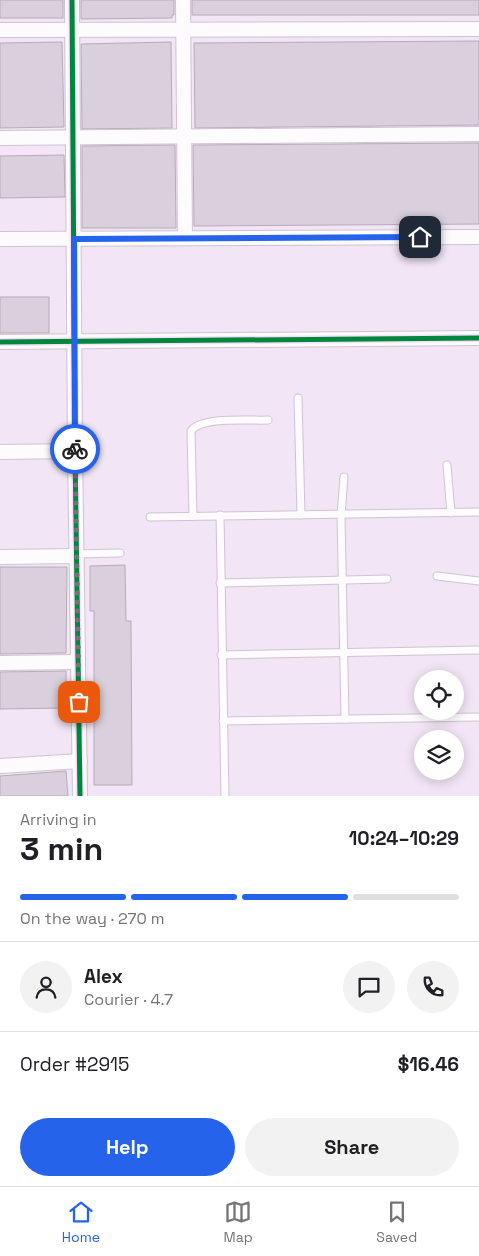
<!DOCTYPE html>
<html lang="en">
<head>
<meta charset="utf-8">
<style>
  :root { --surface:#fff; --page:#f2f2f2; --text:#202124; --muted:#757577; --line:#e0e0e0; --accent:#2563eb }
  body { margin:0; font-family:"Space Grotesk",sans-serif; background:var(--page); color:var(--text); height:100vh; display:flex; flex-direction:column; font-size:19px; white-space:nowrap }
  * { box-sizing:border-box; margin:0 }
  p { font-size:16px; color:var(--muted) }
  .icon { flex:none; width:28px; height:28px; fill:none; stroke:currentColor; stroke-width:2; stroke-linecap:round; stroke-linejoin:round }
  .map { position:relative; height:796px; overflow:hidden }
  .sheet { display:flex; flex-direction:column; background:var(--surface); flex:1 }
  .sheet>* { flex:none }
  .fabs { position:absolute; left:414px; top:670px; display:grid; gap:10px }
  .fabs a { display:grid; place-items:center; width:50px; height:50px; border-radius:50%; background:var(--surface); box-shadow:0 2px 12px #0003; font-size:25px }
  .pin { position:absolute; display:grid; place-items:center; width:42px; height:42px; color:#fff; margin:-21px; border-radius:10px; box-shadow:0 2px 8px #0006 }
  .courier { position:absolute; display:grid; place-items:center; width:50px; height:50px; margin:-25px; border:4px solid #2563eb; border-radius:50%; background:#fff; color:#222; box-shadow:0 1px 6px #0007 }
  .head em { font-style:normal; font-weight:600 }
  .head div { display:flex; flex-direction:column-reverse }
  .head { display:flex; align-items:center; justify-content:space-between; height:85px; padding:0 20px }
  h1 { font-size:32px; font-weight:600; line-height:38px }
  .bar { display:grid; grid-template-columns:repeat(4,1fr); gap:8px 5px; align-content:center; height:60px; padding:0 20px }
  .bar i { height:6px; border-radius:4px; background:var(--line) }
  .bar .active { background:var(--accent) }
  .bar p { grid-column:span 4 }
  .line { display:flex; align-items:center; gap:12px; padding:0 20px; border-top:1px solid var(--line) }
  .line div { flex:1 }
  .round { display:grid; place-items:center; flex:none; width:52px; height:52px; border-radius:26px; background:var(--page) }
  .action { display:flex; gap:10px; margin-top:auto; padding:10px 20px }
  .action a { flex:1; height:58px; border-radius:30px; background:var(--accent); color:#fff; font-size:20px; font-weight:600; line-height:58px; text-align:center }
  .action a+a { background:var(--page); color:var(--text) }
  .menu { display:flex; justify-content:space-around; align-items:center; height:70px; border-top:1px solid var(--line); background:var(--surface); font-size:14px; color:var(--muted) }
  .menu a { display:grid; justify-items:center; gap:2px }
  .menu .active { color:var(--accent) }
  .map>svg:first-child { display:block }
  .building { fill:#dacfdc; stroke:#b6acb8 }
  .lines { fill:none; stroke-linecap:round; stroke-linejoin:round }
  .service-casing { stroke:#cec4d1; stroke-width:9 }
  .minor-casing { stroke:#cec4d1; stroke-width:16 }
  .service { stroke:#fdfbfe; stroke-width:7 }
  .minor { stroke:#fdfbfe; stroke-width:14 }
  .cycleway-casing { stroke:#f7defc; stroke-width:8 }
  .cycleway { stroke:#00873e; stroke-width:5 }
  .done { stroke:#7a6f7c; stroke-width:5; stroke-dasharray:0 9 }
  .route { stroke:#2563eb; stroke-width:6 }
</style>
</head>
<body>
<div class="map">
<svg width="479" height="796" viewBox="0 0 479 796">
  <rect width="100%" height="100%" fill="#f2e5f5"/>
  <g class="building">
    <rect x="0" y="0" width="63" height="18"/>
    <path d="M81,0H174V15H172V18L81,19Z"/>
    <rect x="192" y="0" width="287" height="15"/>
    <path d="M479,41V125L195,128L194,43Z"/>
    <path d="M62,42L64,127L0,128V43Z"/>
    <path d="M171,42L172,128L82,129L81,44Z"/>
    <path d="M479,143V224L194,226L193,145Z"/>
    <path d="M175,145L176,228H82V146Z"/>
    <path d="M64,155L65,197L0,198V156Z"/>
    <rect x="0" y="297" width="49" height="36"/>
    <path d="M125,565L126,621H131L132,785H94V611H90V566Z"/>
    <path d="M0,567H67L66,653L0,654Z"/>
    <path d="M66,671V708L0,709V672Z"/>
    <path d="M66,771L68,796H0V776Z"/>
  </g>
  <g class="lines">
    <defs>
      <g id="service">
        <path d="M298,398L301,515"/>
        <path d="M447,465L451,513"/>
        <path d="M344,477L341,515L345,719"/>
        <path d="M220,515L225,796"/>
        <path d="M193,516L191,431C202,416 250,421 268,420"/>
        <path d="M150,517L479,512"/>
        <path d="M76,554L120,553"/>
        <path d="M437,576L479,581"/>
        <path d="M220,583L387,579"/>
        <path d="M221,655L479,650"/>
        <path d="M223,721L479,717"/>
      </g>
      <g id="minor">
        <path d="M72,0L75,451L80,796"/>
        <path d="M183,0L185,238"/>
        <path d="M0,30L479,29"/>
        <path d="M0,138L479,134"/>
        <path d="M0,239L479,237"/>
        <path d="M0,342L479,338"/>
        <path d="M0,452L75,451"/>
        <path d="M0,557L77,556"/>
        <path d="M0,663L78,662"/>
        <path d="M0,766L80,761"/>
      </g>
    </defs>
    <use href="#service" class="service-casing"/>
    <use href="#minor" class="minor-casing"/>
    <use href="#service" class="service"/>
    <use href="#minor" class="minor"/>
    <defs>
      <g id="cycleway">
        <path d="M72,0L75,451L80,796"/>
        <path d="M0,342L479,338"/>
      </g>
    </defs>
    <use href="#cycleway" class="cycleway-casing"/>
    <use href="#cycleway" class="cycleway"/>
  </g>
  <g class="lines">
    <path class="done" d="M75,449L79,702"/>
    <path class="route" d="M75,449L74,239L420,237"/>
  </g>
</svg>
<div class="fabs">
<a><svg class="icon" aria-label="locate" viewBox="0 0 24 24"><circle cx="12" cy="12" r="6"/><path d="M12 2v4M12 18v4M2 12h4M18 12h4"/></svg></a>
<a><svg class="icon" aria-label="layers" viewBox="0 0 24 24"><path d="M12 4l9 5-9 5-9-5zM3 14l9 5 9-5"/></svg></a>
</div>
<div class="pin" style="left:79px;top:702px;background:#ea580c"><svg class="icon" aria-label="bag" viewBox="0 0 24 24"><path d="M5 8h14l-1 12H6zM9 8a3 3 0 0 1 6 0"/></svg></div>
<div class="pin" style="left:420px;top:237px;background:#1f2937"><svg class="icon" aria-label="home" viewBox="0 0 24 24"><path d="M3 11l9-7 9 7M6 9v11h12V9"/></svg></div>
<div class="courier" style="left:75px;top:449px"><svg class="icon" aria-label="bike" viewBox="0 0 24 24"><circle cx="6" cy="16" r="4"/><circle cx="18" cy="16" r="4"/><path d="M6 16l4-8h5l3 8M10 8l3 8H6M13 5h3"/></svg></div>
</div>
<section class="sheet">
<div class="head"><div><h1>3 min</h1><p>Arriving in</p></div><em>10:24–10:29</em></div>
<div class="bar"><i class="active"></i><i class="active"></i><i class="active"></i><i></i><p>On the way · 270 m</p></div>
<div class="line" style="height:90px"><a class="round"><svg class="icon" aria-label="person" viewBox="0 0 24 24"><circle cx="12" cy="8" r="4"/><path d="M4 21q1-7 8-7t8 7"/></svg></a><div><b>Alex</b><p>Courier · 4.7</p></div><a class="round"><svg class="icon" aria-label="chat" viewBox="0 0 24 24"><path d="M4 5h16v11H9l-5 4z"/></svg></a><a class="round"><svg class="icon" aria-label="phone" viewBox="0 0 24 24"><path d="M5 4h4l2 5-3 2q2 4 5 5l2-3 5 2v4C11 20 4 13 5 4z"/></svg></a></div>
<div class="line" style="height:65px"><div>Order #2915</div><b>$16.46</b></div>
<div class="action"><a>Help</a><a>Share</a></div>
</section>
<nav class="menu">
<a class="active"><svg class="icon" aria-label="home" viewBox="0 0 24 24"><path d="M3 11l9-7 9 7M6 9v11h12V9"/></svg>Home</a>
<a><svg class="icon" aria-label="map" viewBox="0 0 24 24"><path d="M3 6l6-2 6 2 6-2v14l-6 2-6-2-6 2zM9 4v14M15 6v14"/></svg>Map</a>
<a><svg class="icon" aria-label="saved" viewBox="0 0 24 24"><path d="M7 4h10v16l-5-4-5 4z"/></svg>Saved</a>
</nav>
</body>
</html>
